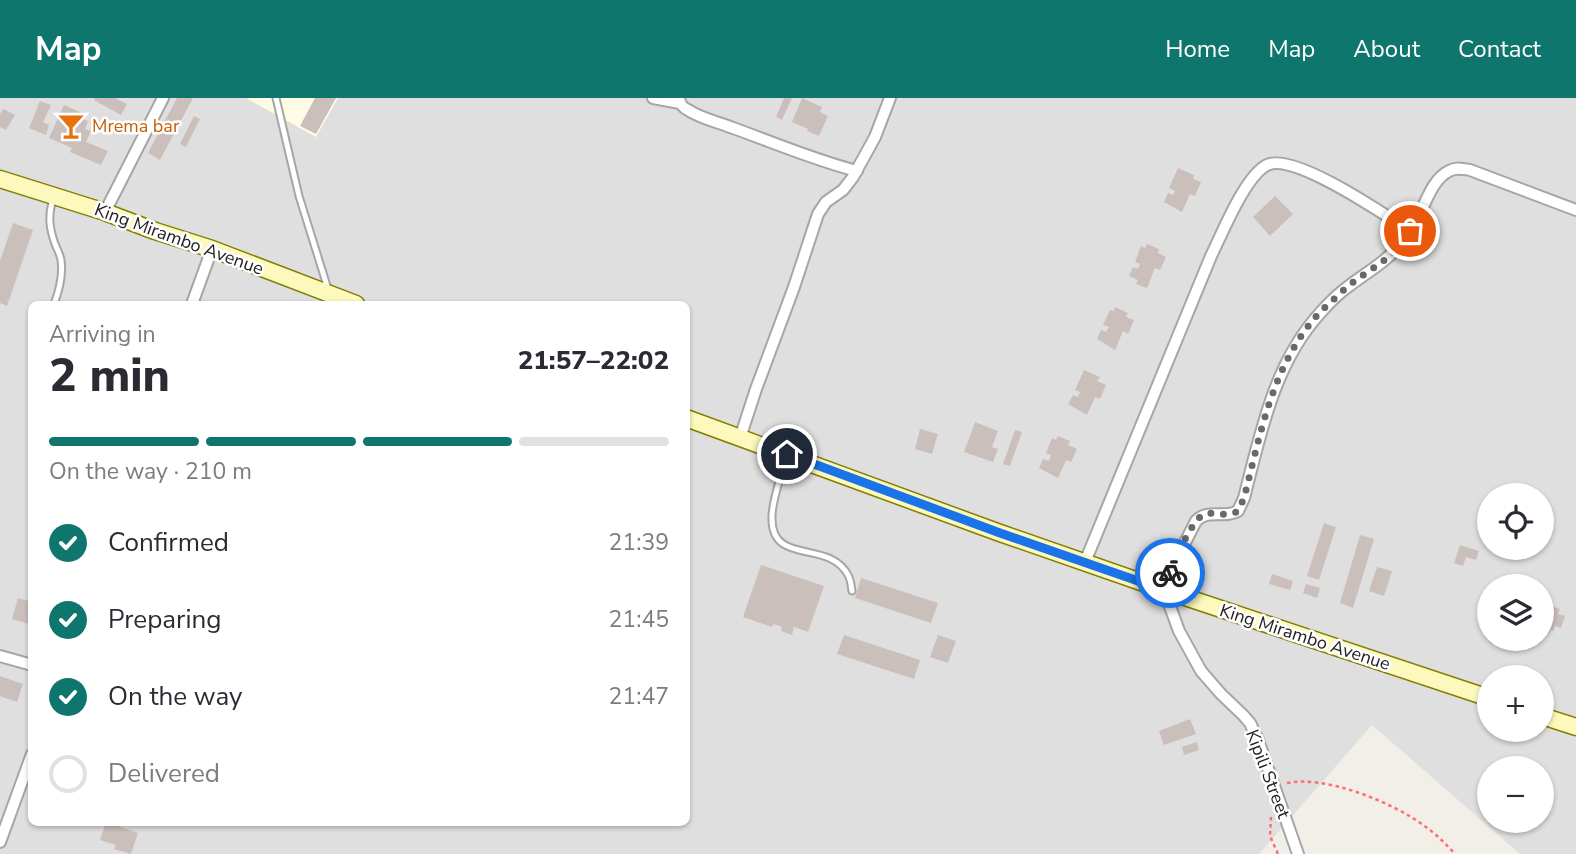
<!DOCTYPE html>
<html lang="en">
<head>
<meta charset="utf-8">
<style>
  :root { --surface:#fff; --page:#f2f2f3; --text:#2b2b33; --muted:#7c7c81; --line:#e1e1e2; --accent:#0f766e }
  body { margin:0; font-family:"Nunito Sans",sans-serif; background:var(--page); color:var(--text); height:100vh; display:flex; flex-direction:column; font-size:26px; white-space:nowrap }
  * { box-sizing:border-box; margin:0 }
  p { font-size:23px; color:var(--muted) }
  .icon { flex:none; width:38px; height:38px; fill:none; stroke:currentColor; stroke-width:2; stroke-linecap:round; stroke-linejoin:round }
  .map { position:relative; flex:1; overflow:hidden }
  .side { position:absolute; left:28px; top:203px; width:662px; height:525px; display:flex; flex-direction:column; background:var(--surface); border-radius:10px; box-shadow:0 2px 5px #0004 }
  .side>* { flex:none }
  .tools { position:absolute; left:1477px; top:385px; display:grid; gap:14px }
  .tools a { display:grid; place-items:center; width:77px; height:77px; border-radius:50%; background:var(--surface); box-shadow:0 2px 5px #0004; font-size:35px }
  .pin { position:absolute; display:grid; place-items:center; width:60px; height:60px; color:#fff; margin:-30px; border:4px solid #fff; border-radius:50%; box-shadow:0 2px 7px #0007 }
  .courier { position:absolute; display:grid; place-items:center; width:70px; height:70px; margin:-35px; border:5px solid #1a73e8; border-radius:50%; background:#fff; color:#222; box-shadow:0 2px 9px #0007 }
  .summary em { font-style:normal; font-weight:800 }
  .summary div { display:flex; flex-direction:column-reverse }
  .summary { display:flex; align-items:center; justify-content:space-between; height:119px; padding:0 21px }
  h1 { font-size:46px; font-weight:800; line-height:52px }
  .bar { display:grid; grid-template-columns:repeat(4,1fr); gap:10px 7px; align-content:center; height:84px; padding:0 21px }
  .bar i { height:9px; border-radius:5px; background:var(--line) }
  .bar .current { background:var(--accent) }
  .bar p { grid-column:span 4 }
  ol { padding:0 21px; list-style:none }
  li { display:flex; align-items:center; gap:21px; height:77px }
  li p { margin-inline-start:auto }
  li .icon { padding:7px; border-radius:50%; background:var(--accent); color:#fff; stroke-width:4 }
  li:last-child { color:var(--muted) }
  li i { width:38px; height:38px; border:4px solid var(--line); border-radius:50% }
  header { display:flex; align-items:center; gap:42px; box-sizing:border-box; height:98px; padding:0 35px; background:var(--accent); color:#fff }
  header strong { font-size:33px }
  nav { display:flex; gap:38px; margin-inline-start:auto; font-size:24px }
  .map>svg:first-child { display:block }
  .residential { fill:#e0dfdf; fill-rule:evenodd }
  .education { fill:#fffbe5 }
  .building { fill:#cbbfbb }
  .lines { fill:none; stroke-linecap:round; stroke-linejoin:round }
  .service-casing { stroke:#a6a6a6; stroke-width:9 }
  .minor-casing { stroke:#a6a6a6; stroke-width:14 }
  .secondary-casing { stroke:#827e00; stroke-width:19 }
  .path { stroke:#ff6d72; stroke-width:2.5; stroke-dasharray:3.5 3.5; stroke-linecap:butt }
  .service { stroke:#fff; stroke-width:5 }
  .minor { stroke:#fff; stroke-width:10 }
  .secondary { stroke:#fdf8bc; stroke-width:16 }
  .done { stroke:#6b6967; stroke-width:7; stroke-dasharray:0 12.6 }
  .route { stroke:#1a73e8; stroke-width:9 }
  .labels { text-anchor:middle; stroke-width:5; stroke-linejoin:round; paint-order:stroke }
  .food-label { font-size:18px; fill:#c56008; stroke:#fff; text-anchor:start }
  .street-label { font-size:18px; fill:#222; stroke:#fff }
</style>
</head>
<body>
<header>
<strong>Map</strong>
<nav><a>Home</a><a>Map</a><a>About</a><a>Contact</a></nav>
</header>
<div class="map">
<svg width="1576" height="756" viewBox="0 0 1576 756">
  <rect width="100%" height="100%" fill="#f2eee8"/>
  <path class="residential" d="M0,0H1576V756H1520L1372,627L1259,756H0ZM32,206H686V724H32ZM1489,397H1542V450H1489ZM1489,488H1542V541H1489ZM1489,579H1542V632H1489ZM1489,670H1542V723H1489Z"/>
  <path class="education" d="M246,0H338L316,39Z"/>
  <g class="building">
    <path d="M95,0H115L127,6L121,17L94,2Z"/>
    <path d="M177,0H193L160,62L148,55Z"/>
    <path d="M315,0H336L316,36L300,28Z"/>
    <path d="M784,0H792L782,22L776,19Z"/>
    <path d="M802,0L822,9L820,14L828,18L819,38L807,33L808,31L792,24Z"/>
    <path d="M40,3L51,7L43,24L49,27L46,37L29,30Z"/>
    <path d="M64,7L80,14L78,19L88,23L85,31L91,33L86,44L108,53L101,67L70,54L72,50L49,40Z"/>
    <path d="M3,11L15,17L6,32L0,29V16Z"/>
    <path d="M194,18L200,21L186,49L180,46Z"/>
    <path d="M1178,70L1194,77L1193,81L1201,84L1195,98L1190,96L1182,114L1164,104L1168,95L1173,97L1175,93L1169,90Z"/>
    <path d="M1275,98L1293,116L1270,138L1253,119Z"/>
    <path d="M13,125L33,132L7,208L0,205V163Z"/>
    <path d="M1147,146L1159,151L1158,155L1166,159L1160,172L1155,170L1147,190L1136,186L1138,182L1129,178L1133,169L1138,171L1140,166L1135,164L1141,148L1145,150Z"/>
    <path d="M1115,209L1128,215L1126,219L1134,222L1128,236L1123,233L1115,252L1097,241L1101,232L1106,234L1109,229L1103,227L1110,212L1114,213Z"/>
    <path d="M1084,272L1100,279L1097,283L1106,287L1100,301L1095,299L1087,317L1068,306L1073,297L1078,299L1080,294L1075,292Z"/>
    <path d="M975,324L998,333L992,349L998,351L993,364L964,354Z"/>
    <path d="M920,331L938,336L932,356L915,351Z"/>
    <path d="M1015,332L1022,334L1010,368L1003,366Z"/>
    <path d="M1058,338L1070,343L1068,347L1077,351L1071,364L1066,362L1058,380L1039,370L1043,361L1049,363L1051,357L1046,355L1052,340L1056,342Z"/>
    <path d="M1324,425L1336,429L1319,482L1307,478Z"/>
    <path d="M1360,437L1374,441L1353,510L1340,505Z"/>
    <path d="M1460,447L1479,453L1476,462L1466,459L1463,468L1454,465Z"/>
    <path d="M761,467L824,488L808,534L794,529L792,537L781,533L782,529L773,526L772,529L743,519Z"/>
    <path d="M1377,469L1392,473L1384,498L1369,493Z"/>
    <path d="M1272,476L1293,483L1290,492L1269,486Z"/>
    <path d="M861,480L938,505L931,525L855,500Z"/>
    <path d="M1306,486L1320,490L1317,500L1303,495Z"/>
    <path d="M18,500L32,504V527L12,521Z"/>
    <path d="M1551,508L1560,511L1558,516L1565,518L1561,530L1555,528L1553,533L1550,532L1549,536L1542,534V512L1549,514Z"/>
    <path d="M844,537L920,562L914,581L837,556Z"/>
    <path d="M938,537L956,543L948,565L930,559Z"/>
    <path d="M0,578L23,586L17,604L0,598Z"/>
    <path d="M1190,621L1196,636L1164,647L1159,633Z"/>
    <path d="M1197,644L1199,652L1184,657L1182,649Z"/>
    <path d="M106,724L138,735L131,756L114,751L116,747L100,742Z"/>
  </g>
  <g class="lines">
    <defs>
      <g id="service">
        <path d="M276,0L299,98L328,191"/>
        <path d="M53,101C48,118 49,129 55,146C57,151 60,156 61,162C63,176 59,193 54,206"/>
        <path d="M787,358C782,374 771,405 772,421C772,468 829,441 848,477C851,482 851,488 852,493"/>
      </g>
      <g id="minor">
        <path d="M653,0L680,5"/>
        <path d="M679,0C680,6 682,9 688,12C702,21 718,24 733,30C775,45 814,62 857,73"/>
        <path d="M105,114L163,0"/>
        <path d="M192,206L212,151"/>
        <path d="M740,340L756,291L794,189L818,116L826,104L843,92L853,79L875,39L890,0"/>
        <path d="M1085,464L1211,158C1222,136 1245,78 1267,67C1294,54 1385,117 1410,133"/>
        <path d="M0,558L32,567"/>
        <path d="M0,744L32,656"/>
        <path d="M1298,756L1258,642L1250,625L1243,617L1221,596L1201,573L1179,533L1164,492L1173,468L1196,423C1208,410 1224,421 1238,413L1244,400C1261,334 1274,265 1321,214C1329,205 1339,195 1349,188C1367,174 1388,163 1402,144C1409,136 1415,126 1419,117C1427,102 1433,81 1449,73C1456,69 1462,71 1470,72L1576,112"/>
      </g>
      <g id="secondary">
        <path d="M0,81L105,114L155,133L212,151L356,206"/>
        <path d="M686,320L1000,435L1164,492L1489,600"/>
        <path d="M1542,618L1576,629"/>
      </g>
    </defs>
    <use href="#service" class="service-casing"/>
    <use href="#minor" class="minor-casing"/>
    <use href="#secondary" class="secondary-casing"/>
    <g class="path">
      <path d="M1287,685C1325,677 1392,704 1423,727C1435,735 1445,745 1455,756"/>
      <path d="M1271,719L1270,738L1278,756"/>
    </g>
    <use href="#service" class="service"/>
    <use href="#minor" class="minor"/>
    <use href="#secondary" class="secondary"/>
  </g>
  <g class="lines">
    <path class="done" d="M1170,475C1174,463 1193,419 1205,416C1217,413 1227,420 1238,413L1244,400C1261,334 1273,263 1322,212C1330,205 1338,197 1346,190C1361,177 1379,168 1394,154C1400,148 1405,140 1410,133"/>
    <path class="route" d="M787,356L1000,435L1164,492L1170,475"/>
  </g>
  <defs>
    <symbol id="bar-bare" viewBox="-9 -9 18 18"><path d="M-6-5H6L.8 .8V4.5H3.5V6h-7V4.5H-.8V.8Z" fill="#e8710a" stroke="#fff" stroke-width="2.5" paint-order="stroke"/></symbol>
  </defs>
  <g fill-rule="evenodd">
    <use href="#bar-bare" x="52" y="9" width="38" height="38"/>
  </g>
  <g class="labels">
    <g class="food-label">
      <text x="92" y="34">Mrema bar</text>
    </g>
    <g class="street-label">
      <text transform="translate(179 141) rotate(20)" y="6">King Mirambo Avenue</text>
      <text transform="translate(1305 539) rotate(18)" y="6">King Mirambo Avenue</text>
      <text transform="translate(1268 676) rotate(69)" y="6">Kipili Street</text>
    </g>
  </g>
</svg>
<div class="tools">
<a><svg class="icon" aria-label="locate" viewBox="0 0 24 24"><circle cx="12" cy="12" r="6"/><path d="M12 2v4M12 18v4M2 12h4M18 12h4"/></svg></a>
<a><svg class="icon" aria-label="layers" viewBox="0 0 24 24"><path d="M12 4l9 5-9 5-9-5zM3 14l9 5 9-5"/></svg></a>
<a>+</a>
<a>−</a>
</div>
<div class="pin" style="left:1410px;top:133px;background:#ea580c"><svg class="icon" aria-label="bag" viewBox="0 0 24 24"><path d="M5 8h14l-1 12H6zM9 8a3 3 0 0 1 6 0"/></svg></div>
<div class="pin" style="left:787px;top:356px;background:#1f2937"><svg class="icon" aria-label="home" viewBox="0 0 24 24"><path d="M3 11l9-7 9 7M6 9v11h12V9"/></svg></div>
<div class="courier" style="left:1170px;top:475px"><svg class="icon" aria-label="bike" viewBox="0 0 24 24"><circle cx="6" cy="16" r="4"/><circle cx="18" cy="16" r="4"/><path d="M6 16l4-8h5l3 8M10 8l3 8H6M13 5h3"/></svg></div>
<section class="side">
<div class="summary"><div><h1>2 min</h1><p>Arriving in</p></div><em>21:57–22:02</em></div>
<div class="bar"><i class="current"></i><i class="current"></i><i class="current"></i><i></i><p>On the way · 210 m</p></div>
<ol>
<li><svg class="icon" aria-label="check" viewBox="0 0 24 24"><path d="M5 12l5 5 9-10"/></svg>Confirmed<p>21:39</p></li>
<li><svg class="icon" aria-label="check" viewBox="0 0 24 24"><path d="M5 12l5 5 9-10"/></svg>Preparing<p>21:45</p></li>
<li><svg class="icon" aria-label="check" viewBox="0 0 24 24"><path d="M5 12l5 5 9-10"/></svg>On the way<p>21:47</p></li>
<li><i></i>Delivered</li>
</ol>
</section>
</div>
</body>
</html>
